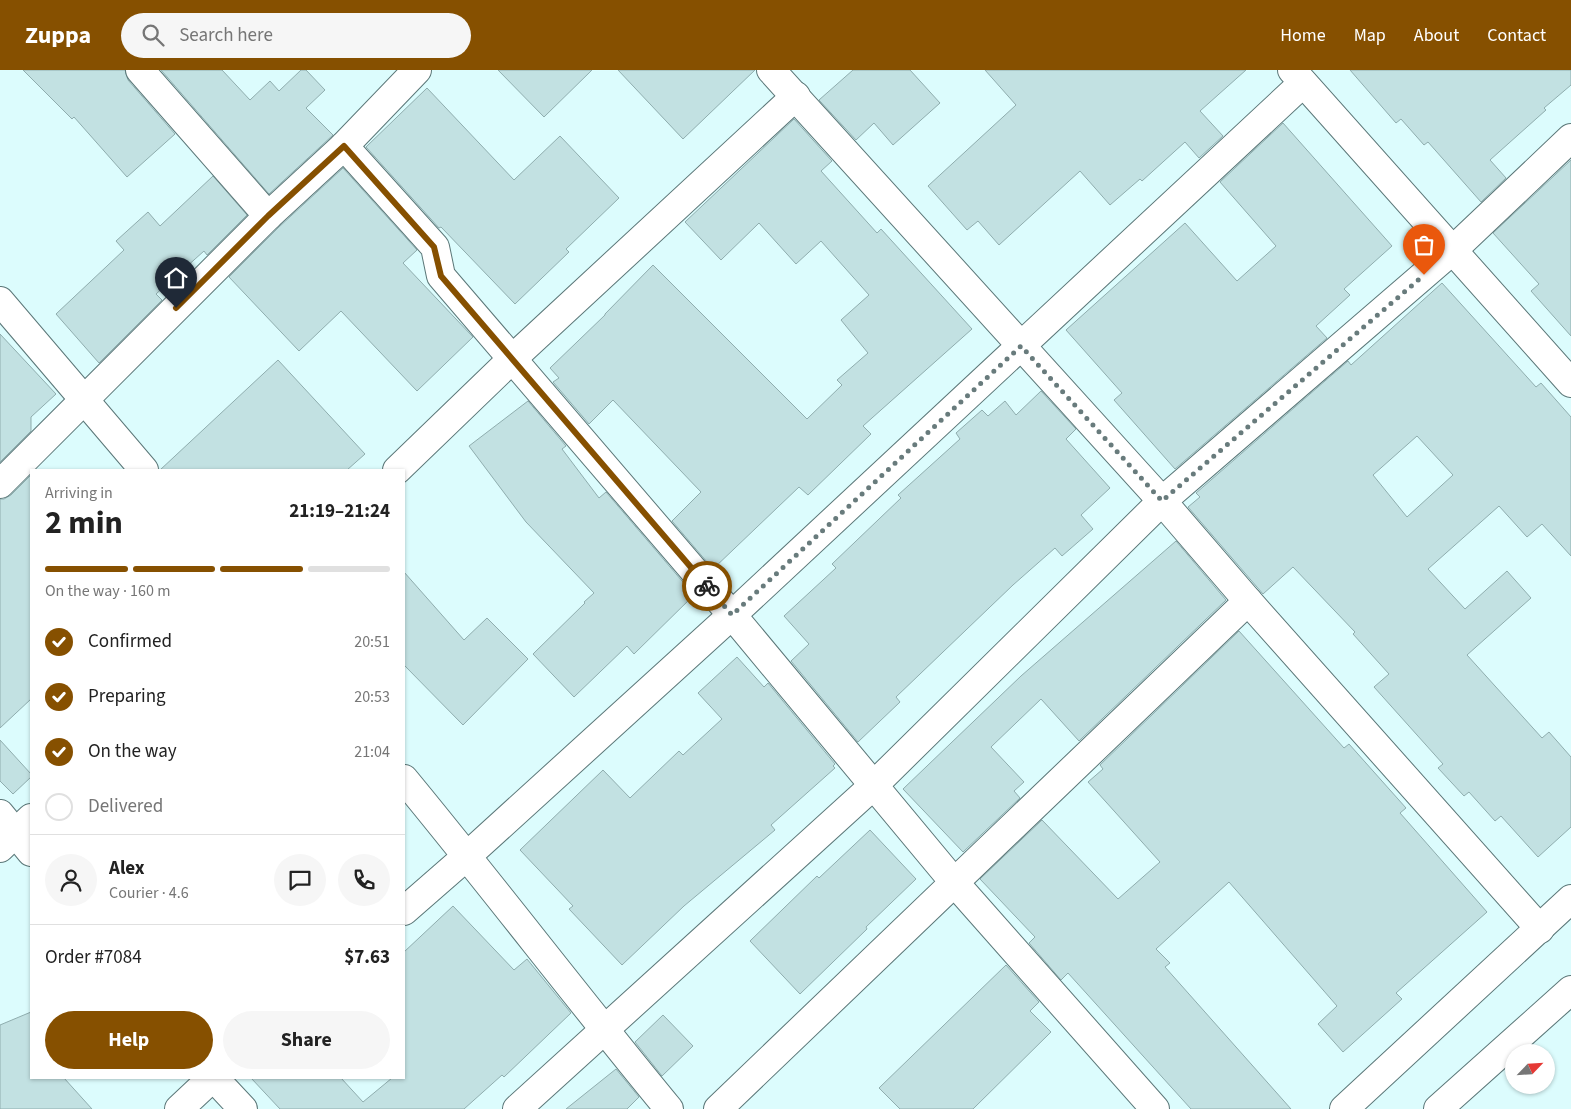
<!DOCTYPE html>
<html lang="en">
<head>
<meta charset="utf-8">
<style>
  :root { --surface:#fff; --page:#f6f6f6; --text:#222; --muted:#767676; --line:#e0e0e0; --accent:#865000 }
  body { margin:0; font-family:"Source Sans 3",sans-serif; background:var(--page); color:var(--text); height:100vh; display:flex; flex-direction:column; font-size:19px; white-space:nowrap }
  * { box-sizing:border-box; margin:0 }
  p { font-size:16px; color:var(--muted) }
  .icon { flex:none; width:28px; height:28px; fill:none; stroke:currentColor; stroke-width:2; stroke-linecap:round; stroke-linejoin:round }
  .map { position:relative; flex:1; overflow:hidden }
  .details { position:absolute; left:30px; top:399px; width:375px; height:610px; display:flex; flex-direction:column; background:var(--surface); border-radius:0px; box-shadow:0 1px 4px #0004 }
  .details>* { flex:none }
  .needle { width:32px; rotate:65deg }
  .buttons { position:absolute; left:1505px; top:974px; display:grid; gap:10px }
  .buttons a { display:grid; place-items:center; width:50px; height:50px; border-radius:50%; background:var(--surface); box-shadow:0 1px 4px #0004; font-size:25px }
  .pin { position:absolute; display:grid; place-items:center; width:42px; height:42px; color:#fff; margin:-51px -21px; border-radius:50% 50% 50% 0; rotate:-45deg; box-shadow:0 0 5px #0007 }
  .pin .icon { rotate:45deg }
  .courier { position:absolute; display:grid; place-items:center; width:50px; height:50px; margin:-25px; border:4px solid #865000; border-radius:50%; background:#fff; color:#222; box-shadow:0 1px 6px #0007 }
  .overview em { font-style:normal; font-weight:700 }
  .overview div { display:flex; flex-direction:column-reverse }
  .overview { display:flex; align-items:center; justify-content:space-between; height:85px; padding:0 15px }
  h1 { font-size:32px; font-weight:700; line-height:38px }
  .bar { display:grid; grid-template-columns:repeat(4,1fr); gap:8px 5px; align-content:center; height:60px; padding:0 15px }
  .bar i { height:6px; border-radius:4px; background:var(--line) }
  .bar .selected { background:var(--accent) }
  .bar p { grid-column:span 4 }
  .line { display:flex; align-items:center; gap:12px; padding:0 15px; border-top:1px solid var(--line) }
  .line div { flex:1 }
  .round { display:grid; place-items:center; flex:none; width:52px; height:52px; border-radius:26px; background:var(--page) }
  ol { padding:0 15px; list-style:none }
  li { display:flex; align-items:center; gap:15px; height:55px }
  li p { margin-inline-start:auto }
  li .icon { padding:5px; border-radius:50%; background:var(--accent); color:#fff; stroke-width:4 }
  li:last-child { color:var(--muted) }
  li i { width:28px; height:28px; border:2px solid var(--line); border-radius:50% }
  .primary-button { display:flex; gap:10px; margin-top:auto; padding:10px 15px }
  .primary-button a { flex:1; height:58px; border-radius:30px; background:var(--accent); color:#fff; font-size:20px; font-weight:700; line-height:58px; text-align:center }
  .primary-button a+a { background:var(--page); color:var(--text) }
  header { display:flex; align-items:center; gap:30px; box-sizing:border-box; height:70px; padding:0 25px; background:var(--accent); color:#fff }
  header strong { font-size:24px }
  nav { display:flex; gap:28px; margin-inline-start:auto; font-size:18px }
  .search { width:350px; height:45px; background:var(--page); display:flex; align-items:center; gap:12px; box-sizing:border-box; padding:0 18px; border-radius:28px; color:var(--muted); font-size:19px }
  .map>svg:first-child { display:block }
  .building { fill:#c2e1e2; stroke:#8fadae; fill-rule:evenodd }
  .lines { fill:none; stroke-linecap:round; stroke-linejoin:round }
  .minor-casing { stroke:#5b7778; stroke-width:30 }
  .highway-casing { stroke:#5b7778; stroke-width:30 }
  .minor { stroke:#fff; stroke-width:28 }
  .highway { stroke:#fff; stroke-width:28 }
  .done { stroke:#687b7c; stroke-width:5; stroke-dasharray:0 9 }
  .route { stroke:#865000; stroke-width:6 }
</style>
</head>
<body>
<header>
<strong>Zuppa</strong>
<div class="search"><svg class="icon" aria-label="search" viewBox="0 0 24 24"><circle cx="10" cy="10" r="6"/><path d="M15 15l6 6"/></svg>Search here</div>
<nav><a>Home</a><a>Map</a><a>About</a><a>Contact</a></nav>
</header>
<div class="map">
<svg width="1571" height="1039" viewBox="0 0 1571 1039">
  <rect width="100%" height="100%" fill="#dcfcfd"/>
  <g class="building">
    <path d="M23,0H125L128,10L175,64L127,107L74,47L72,49Z"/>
    <path d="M161,0H222L250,30L270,11L279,21L301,0H306L325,20L306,38L333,65L269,124Z"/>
    <path d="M498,0H592L544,47Z"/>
    <path d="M618,0H755L683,69Z"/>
    <path d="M853,0H910L940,33L893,75L874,53L856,70L819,30Z"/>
    <path d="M985,0H1246L1200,41L1223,66L1199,88L1185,72L1142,111L1140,109L1110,135L1080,101L999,175L978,151L967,160L928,116L1016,35Z"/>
    <path d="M1350,0H1571V15L1544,38L1546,40L1490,90L1506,108L1481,132L1428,72L1424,75L1401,49L1396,53Z"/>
    <path d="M427,18L514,110L560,66L619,128L566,179L569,182L515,234L441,157L439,158L366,77Z"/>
    <path d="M794,49L832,91L821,101L877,163L881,159L972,259L863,356L871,364L808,425L799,417L713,499L672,451L701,422L613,330L589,354L553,312L559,308L550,298L605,245V244L653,195L807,349L842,315L837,310L868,283L841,250L869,225L821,171L796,194L759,153L721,190L685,152Z"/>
    <path d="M1283,53L1392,176L1344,219L1350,225L1316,256L1327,268L1175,399L1114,330L1122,323L1066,260L1185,153L1237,211L1276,176L1220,112Z"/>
    <path d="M1571,90V266L1531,221L1539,214L1493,163Z"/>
    <path d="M343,98L417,180L403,193L473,267L417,321L341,241L299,281L229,207L279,157Z"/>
    <path d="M213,106L247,145L207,185L204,181L156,224L162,230L99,293L56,244L124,180L116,171L148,142L160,156Z"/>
    <path d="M1442,213L1536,317L1541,313L1571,347V486L1542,454L1527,467L1499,436L1428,499L1465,539L1507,501L1531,528L1467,585L1542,668L1549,662L1571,687V757L1538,787L1501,746L1495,751L1469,722L1464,726L1438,698L1443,694L1374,617L1389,604L1353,564L1355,562L1293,497L1263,524L1188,437L1200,427L1196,423L1348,291L1351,295ZM1417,366L1453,405L1407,447L1373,405Z"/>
    <path d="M0,264L56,324L31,347V361L0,392Z"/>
    <path d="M278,290L365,384L347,400H160Z"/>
    <path d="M1041,321L1076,359L1066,369L1110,418L1081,445L1093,459L1062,486L1055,478L1013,515L896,627L900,632L858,672L791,591L809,574L784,546L836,498L832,494L901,428L898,425L960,369L956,363L982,340L988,346L1005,331L1016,345Z"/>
    <path d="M528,331L566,376L562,379L599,428L606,422L694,525L634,584L627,576L574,627L533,584L585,533L584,532L594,523L526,452L469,376Z"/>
    <path d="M31,405V629L0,658V429H4L11,425Z"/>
    <path d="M1176,471L1226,530L1079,671L1041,629L991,677L1024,712L1014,721L1020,728L963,782L903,719L1021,606Z"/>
    <path d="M404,502L464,570L487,548L528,589L463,655L404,595Z"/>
    <path d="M1239,561L1344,678L1349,674L1406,738L1400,743L1487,842L1396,923L1402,929L1343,982L1318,954L1337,936L1229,812L1156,879L1170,893L1165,897L1291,1039H1191L1068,903L1061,910L1029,873L1035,867L980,809L1042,750L1118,829L1160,792L1088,712L1103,699L1100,695Z"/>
    <path d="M737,587L764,617L768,613L835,694L833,696L835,698L771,755L775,760L684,836L622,895L569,839L573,836L520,780L603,700L630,728L679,681L683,685L722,649L698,623Z"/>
    <path d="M0,670L31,704V707L13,724L0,711Z"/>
    <path d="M870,760L916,809L866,857L867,859L800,924L750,871L817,806L819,808Z"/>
    <path d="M453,836L514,900L527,889L571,943L504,1007L502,1005L464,1039H280L251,1008H341L363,1032L392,1008H404V882Z"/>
    <path d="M1006,895L1039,932L1030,941L1051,962L973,1039H900L879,1018Z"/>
    <path d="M31,942V1008H64L92,1039H0V955Z"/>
    <path d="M663,945L693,976L662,1006L635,972Z"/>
    <path d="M616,999L639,1027L627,1039H566Z"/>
  </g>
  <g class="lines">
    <defs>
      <g id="minor">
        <path d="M140,0L268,146"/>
        <path d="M771,0L1162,431L1248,531L1540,859"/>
        <path d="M1292,0L1571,313"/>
        <path d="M344,76L435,177L441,206L732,545L954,812L1155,1039"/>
        <path d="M0,231L144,400"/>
        <path d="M397,400L512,289L796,26"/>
        <path d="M0,414L268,146L344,76L417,0"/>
        <path d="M404,709C494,818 579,930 669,1039"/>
        <path d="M0,744L31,782"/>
        <path d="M0,778L31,748"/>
        <path d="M404,841L467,786L732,545L1303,13"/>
        <path d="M214,1008L243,1039"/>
        <path d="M179,1039L212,1008"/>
        <path d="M517,1039L874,715L1162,431L1453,180L1571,68"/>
        <path d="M718,1039L1248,531"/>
      </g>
      <g id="highway">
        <path d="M1344,1039L1571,829"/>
        <path d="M1438,1039L1571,920"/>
      </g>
    </defs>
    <use href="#minor" class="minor-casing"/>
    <use href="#highway" class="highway-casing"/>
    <use href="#minor" class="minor"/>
    <use href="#highway" class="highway"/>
  </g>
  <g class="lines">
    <path class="done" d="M707,516L732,545L1021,276L1162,431L1424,205"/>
    <path class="route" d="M176,238L268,146L344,76L434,177L441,206L707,516"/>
  </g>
</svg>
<div class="buttons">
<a><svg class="needle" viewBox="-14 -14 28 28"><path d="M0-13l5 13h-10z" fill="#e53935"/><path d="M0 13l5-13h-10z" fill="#767676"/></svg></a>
</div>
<div class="pin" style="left:1424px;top:205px;background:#ea580c"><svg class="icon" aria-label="bag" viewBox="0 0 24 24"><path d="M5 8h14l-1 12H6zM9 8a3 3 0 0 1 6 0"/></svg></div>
<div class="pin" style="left:176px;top:238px;background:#1f2937"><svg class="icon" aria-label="home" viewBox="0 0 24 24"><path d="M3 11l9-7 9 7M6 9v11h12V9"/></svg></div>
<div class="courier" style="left:707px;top:516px"><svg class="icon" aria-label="bike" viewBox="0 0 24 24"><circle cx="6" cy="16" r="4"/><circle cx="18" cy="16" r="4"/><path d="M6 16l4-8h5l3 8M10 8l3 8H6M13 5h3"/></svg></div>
<section class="details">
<div class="overview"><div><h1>2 min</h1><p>Arriving in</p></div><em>21:19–21:24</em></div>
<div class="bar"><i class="selected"></i><i class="selected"></i><i class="selected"></i><i></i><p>On the way · 160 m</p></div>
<ol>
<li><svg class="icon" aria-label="check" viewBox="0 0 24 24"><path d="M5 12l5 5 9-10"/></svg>Confirmed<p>20:51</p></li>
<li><svg class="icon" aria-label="check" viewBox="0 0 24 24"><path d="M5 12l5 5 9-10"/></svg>Preparing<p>20:53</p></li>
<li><svg class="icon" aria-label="check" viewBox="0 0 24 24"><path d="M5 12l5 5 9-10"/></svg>On the way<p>21:04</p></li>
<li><i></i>Delivered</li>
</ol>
<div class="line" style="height:90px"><a class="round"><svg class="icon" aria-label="person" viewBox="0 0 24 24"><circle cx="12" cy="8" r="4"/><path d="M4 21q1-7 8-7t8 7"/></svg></a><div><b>Alex</b><p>Courier · 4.6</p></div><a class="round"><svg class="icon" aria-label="chat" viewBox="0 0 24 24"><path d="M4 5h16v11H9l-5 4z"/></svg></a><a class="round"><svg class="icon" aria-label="phone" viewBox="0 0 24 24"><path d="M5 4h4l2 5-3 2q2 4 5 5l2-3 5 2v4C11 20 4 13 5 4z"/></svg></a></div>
<div class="line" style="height:65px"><div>Order #7084</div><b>$7.63</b></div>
<div class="primary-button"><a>Help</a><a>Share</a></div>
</section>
</div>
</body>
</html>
